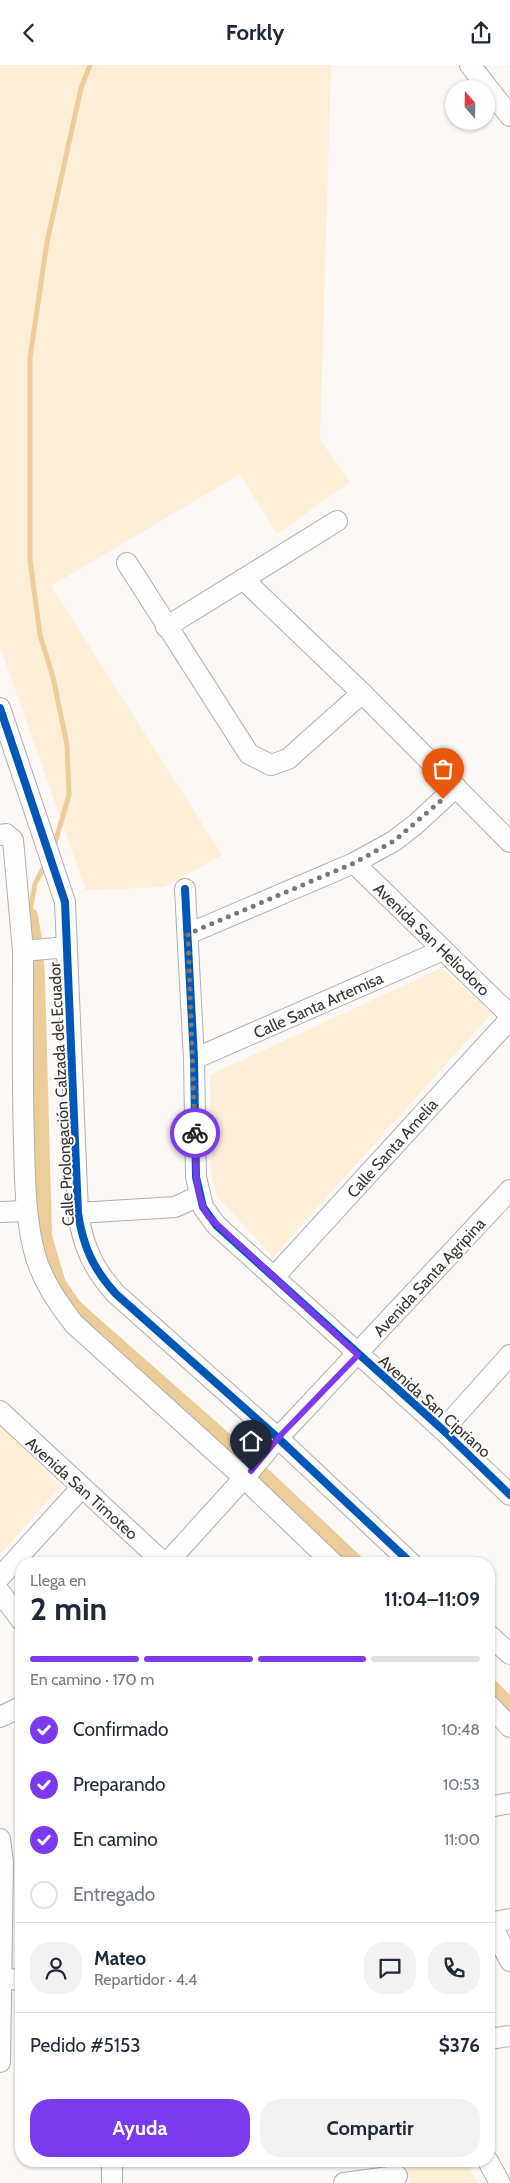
<!DOCTYPE html>
<html lang="es">
<head>
<meta charset="utf-8">
<style>
  :root { --surface:#fff; --page:#f2f2f3; --text:#1f2937; --muted:#747a83; --line:#e0e1e3; --accent:#7c3aed }
  body { margin:0; font-family:Cabin,sans-serif; background:var(--page); color:var(--text); height:100vh; display:flex; flex-direction:column; font-size:19px; white-space:nowrap }
  * { box-sizing:border-box; margin:0 }
  p { font-size:16px; color:var(--muted) }
  .icon { flex:none; width:28px; height:28px; fill:none; stroke:currentColor; stroke-width:2; stroke-linecap:round; stroke-linejoin:round }
  .map { position:relative; flex:1; overflow:hidden }
  .details { position:absolute; left:15px; top:1492px; width:480px; height:610px; display:flex; flex-direction:column; background:var(--surface); border-radius:20px; box-shadow:0 1px 4px #0004 }
  .details>* { flex:none }
  .needle { width:32px; rotate:340deg }
  .controls { position:absolute; left:445px; top:15px; display:grid; gap:10px }
  .controls a { display:grid; place-items:center; width:50px; height:50px; border-radius:50%; background:var(--surface); box-shadow:0 1px 4px #0004; font-size:25px }
  .pin { position:absolute; display:grid; place-items:center; width:42px; height:42px; color:#fff; margin:-51px -21px; border-radius:50% 50% 50% 0; rotate:-45deg; box-shadow:0 0 5px #0007 }
  .pin .icon { rotate:45deg }
  .courier { position:absolute; display:grid; place-items:center; width:50px; height:50px; margin:-25px; border:4px solid #7c3aed; border-radius:50%; background:#fff; color:#222; box-shadow:0 1px 6px #0007 }
  .overview em { font-style:normal; font-weight:800 }
  .overview div { display:flex; flex-direction:column-reverse }
  .overview { display:flex; align-items:center; justify-content:space-between; height:85px; padding:0 15px }
  h1 { font-size:32px; font-weight:800; line-height:38px }
  .bar { display:grid; grid-template-columns:repeat(4,1fr); gap:8px 5px; align-content:center; height:60px; padding:0 15px }
  .bar i { height:6px; border-radius:4px; background:var(--line) }
  .bar .selected { background:var(--accent) }
  .bar p { grid-column:span 4 }
  .line { display:flex; align-items:center; gap:12px; padding:0 15px; border-top:1px solid var(--line) }
  .line div { flex:1 }
  .round { display:grid; place-items:center; flex:none; width:52px; height:52px; border-radius:20px; background:var(--page) }
  ol { padding:0 15px; list-style:none }
  li { display:flex; align-items:center; gap:15px; height:55px }
  li p { margin-inline-start:auto }
  li .icon { padding:5px; border-radius:50%; background:var(--accent); color:#fff; stroke-width:4 }
  li:last-child { color:var(--muted) }
  li i { width:28px; height:28px; border:2px solid var(--line); border-radius:50% }
  .button { display:flex; gap:10px; margin-top:auto; padding:10px 15px }
  .button a { flex:1; height:58px; border-radius:20px; background:var(--accent); color:#fff; font-size:20px; font-weight:800; line-height:58px; text-align:center }
  .button a+a { background:var(--page); color:var(--text) }
  header { display:flex; justify-content:space-between; align-items:center; height:65px; padding:0 15px; background:var(--surface); font-size:22px; font-weight:800 }
  .map>svg:first-child { display:block }
  .green { fill:#fceed7 }
  .lines { fill:none; stroke-linecap:round; stroke-linejoin:round }
  .stream { stroke:#eccd9a; stroke-width:5 }
  .canal { stroke:#eccd9a; stroke-width:18 }
  .minor-casing { stroke:#b1afab; stroke-width:22 }
  .minor { stroke:#fefefe; stroke-width:20 }
  .cycleway-casing { stroke:#fff; stroke-width:11 }
  .cycleway { stroke:#0057b8; stroke-width:8 }
  .done { stroke:#7b7874; stroke-width:5; stroke-dasharray:0 9 }
  .route { stroke:#7c3aed; stroke-width:6 }
  .labels { text-anchor:middle; stroke-width:4; stroke-linejoin:round; paint-order:stroke }
  .street-label { font-size:16px; fill:#36332e; stroke:#fff }
</style>
</head>
<body>
<header><svg class="icon" aria-label="back" viewBox="0 0 24 24"><path d="M15 5l-7 7 7 7"/></svg>Forkly<svg class="icon" aria-label="share" viewBox="0 0 24 24"><path d="M12 15V3M7 8l5-5 5 5M5 13v7h14v-7"/></svg></header>
<div class="map">
<svg width="510" height="2118" viewBox="0 0 510 2118">
  <rect width="100%" height="100%" fill="#fbf8f5"/>
  <g class="green">
    <path d="M0,0H331L320,375L350,417L277,469L240,409L51,521L222,790L164,822L86,825L0,581Z"/>
    <path d="M442,903L492,948L273,1192L217,1131L211,1109L210,1010Z"/>
    <path d="M0,1356L60,1422L0,1489Z"/>
    <path d="M400,2096H466L477,2118H412Z"/>
  </g>
  <g class="lines">
    <g class="stream">
      <path d="M54,781L69,730L67,680L53,612L40,570L30,495V293L47,177L81,23L90,0"/>
      <path d="M29,851L35,819L46,798"/>
    </g>
    <g class="canal">
      <path d="M29,851L34,880L36,913L43,1172L57,1219L72,1241L87,1255L238,1388L356,1499"/>
      <path d="M489,1622L510,1642"/>
    </g>
    <defs>
      <g id="minor">
        <path d="M470,0L510,51"/>
        <path d="M127,498L249,689L271,700L288,694L362,628"/>
        <path d="M243,514L362,628L510,777"/>
        <path d="M166,562L337,456"/>
        <path d="M0,643L65,837L78,1148C83,1181 93,1204 116,1229L278,1373L412,1499"/>
        <path d="M0,770L6,769L13,775L23,886"/>
        <path d="M354,798L510,950"/>
        <path d="M185,824L194,994L196,1112L203,1142L216,1160L443,1365L510,1430"/>
        <path d="M188,869L354,798L394,776L416,759L456,722"/>
        <path d="M67,882L23,886C23,949 22,1013 24,1076C25,1116 25,1155 36,1193C44,1218 58,1238 74,1259L244,1413L334,1499"/>
        <path d="M194,994L443,885"/>
        <path d="M0,1147L26,1146"/>
        <path d="M78,1148L175,1142L199,1131"/>
        <path d="M274,1212L510,954"/>
        <path d="M0,1346L165,1499"/>
        <path d="M443,1365L510,1290"/>
        <path d="M166,1499L244,1413L278,1373L510,1125"/>
        <path d="M0,1512L82,1422"/>
        <path d="M0,1527L21,1555"/>
        <path d="M489,1570L510,1589"/>
        <path d="M489,1640L510,1662"/>
        <path d="M0,1652L21,1642"/>
        <path d="M489,1742L510,1738"/>
        <path d="M0,1774L3,1797L0,1997"/>
        <path d="M490,1857L510,1896"/>
        <path d="M489,1858L510,1854"/>
        <path d="M0,1915L21,1914"/>
        <path d="M489,1974L510,1971"/>
        <path d="M488,2096L500,2118"/>
        <path d="M112,2118V2096"/>
        <path d="M344,2118L397,2111"/>
      </g>
    </defs>
    <use href="#minor" class="minor-casing"/>
    <use href="#minor" class="minor"/>
    <defs>
      <g id="cycleway">
        <path d="M0,643L65,837L78,1148C83,1181 93,1204 116,1229L278,1373L412,1499"/>
        <path d="M185,824L194,994L196,1112L203,1142L216,1160L443,1365L510,1430"/>
      </g>
    </defs>
    <use href="#cycleway" class="cycleway-casing"/>
    <use href="#cycleway" class="cycleway"/>
  </g>
  <g class="lines">
    <path class="done" d="M195,1068L188,869L354,798L394,776L443,734"/>
    <path class="route" d="M195,1068C196,1097 193,1125 208,1151L358,1290L278,1373L251,1406"/>
  </g>
  <g class="labels">
    <g class="street-label">
      <text transform="translate(432 874) rotate(44)" y="6">Avenida San Heliodoro</text>
      <text transform="translate(318 940) rotate(-24)" y="6">Calle Santa Artemisa</text>
      <text transform="translate(61 1029) rotate(-93)" y="6">Calle Prolongación Calzada del Ecuador</text>
      <text transform="translate(392 1083) rotate(-48)" y="6">Calle Santa Amelia</text>
      <text transform="translate(429 1212) rotate(-47)" y="6">Avenida Santa Agripina</text>
      <text transform="translate(435 1341) rotate(42)" y="6">Avenida San Cipriano</text>
      <text transform="translate(82 1423) rotate(42)" y="6">Avenida San Timoteo</text>
    </g>
  </g>
</svg>
<div class="controls">
<a><svg class="needle" viewBox="-14 -14 28 28"><path d="M0-13l5 13h-10z" fill="#e53935"/><path d="M0 13l5-13h-10z" fill="#747a83"/></svg></a>
</div>
<div class="pin" style="left:443px;top:734px;background:#ea580c"><svg class="icon" aria-label="bag" viewBox="0 0 24 24"><path d="M5 8h14l-1 12H6zM9 8a3 3 0 0 1 6 0"/></svg></div>
<div class="pin" style="left:251px;top:1406px;background:#1f2937"><svg class="icon" aria-label="home" viewBox="0 0 24 24"><path d="M3 11l9-7 9 7M6 9v11h12V9"/></svg></div>
<div class="courier" style="left:195px;top:1068px"><svg class="icon" aria-label="bike" viewBox="0 0 24 24"><circle cx="6" cy="16" r="4"/><circle cx="18" cy="16" r="4"/><path d="M6 16l4-8h5l3 8M10 8l3 8H6M13 5h3"/></svg></div>
<section class="details">
<div class="overview"><div><h1>2 min</h1><p>Llega en</p></div><em>11:04–11:09</em></div>
<div class="bar"><i class="selected"></i><i class="selected"></i><i class="selected"></i><i></i><p>En camino · 170 m</p></div>
<ol>
<li><svg class="icon" aria-label="check" viewBox="0 0 24 24"><path d="M5 12l5 5 9-10"/></svg>Confirmado<p>10:48</p></li>
<li><svg class="icon" aria-label="check" viewBox="0 0 24 24"><path d="M5 12l5 5 9-10"/></svg>Preparando<p>10:53</p></li>
<li><svg class="icon" aria-label="check" viewBox="0 0 24 24"><path d="M5 12l5 5 9-10"/></svg>En camino<p>11:00</p></li>
<li><i></i>Entregado</li>
</ol>
<div class="line" style="height:90px"><a class="round"><svg class="icon" aria-label="person" viewBox="0 0 24 24"><circle cx="12" cy="8" r="4"/><path d="M4 21q1-7 8-7t8 7"/></svg></a><div><b>Mateo</b><p>Repartidor · 4.4</p></div><a class="round"><svg class="icon" aria-label="chat" viewBox="0 0 24 24"><path d="M4 5h16v11H9l-5 4z"/></svg></a><a class="round"><svg class="icon" aria-label="phone" viewBox="0 0 24 24"><path d="M5 4h4l2 5-3 2q2 4 5 5l2-3 5 2v4C11 20 4 13 5 4z"/></svg></a></div>
<div class="line" style="height:65px"><div>Pedido #5153</div><b>$376</b></div>
<div class="button"><a>Ayuda</a><a>Compartir</a></div>
</section>
</div>
</body>
</html>
